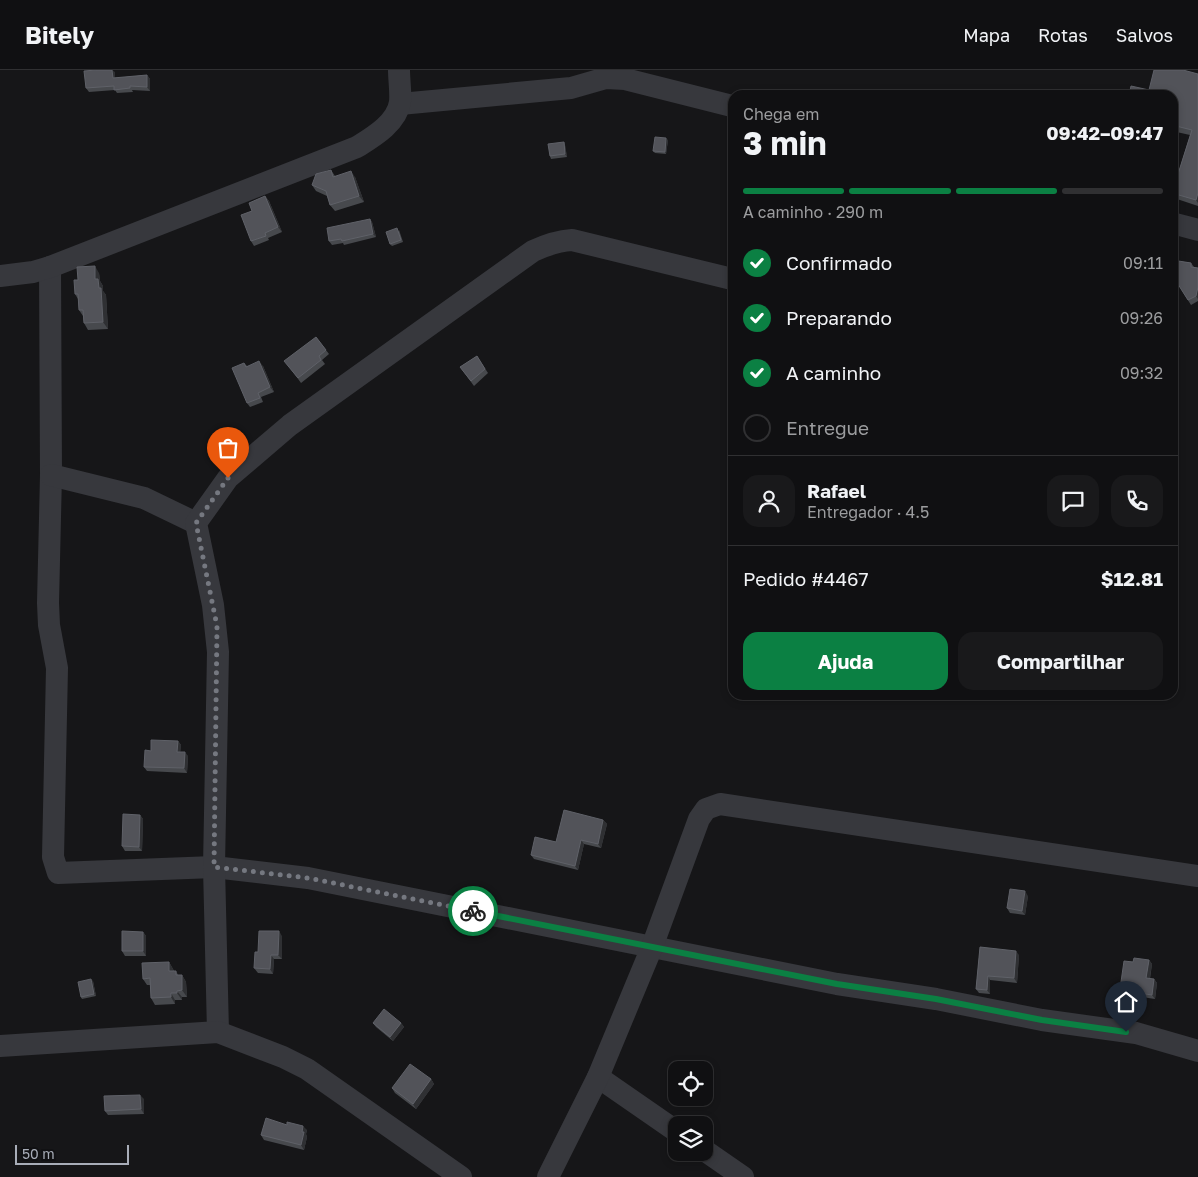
<!DOCTYPE html>
<html lang="pt">
<head>
<meta charset="utf-8">
<style>
  :root { --surface:#101012; --page:#19191b; --text:#f1f3f6; --muted:#9c9d9f; --line:#303032; --accent:#0b8043 }
  body { margin:0; font-family:"Golos Text",sans-serif; background:var(--page); color:var(--text); height:100vh; display:flex; flex-direction:column; font-size:19px; white-space:nowrap }
  * { box-sizing:border-box; margin:0 }
  p { font-size:16px; color:var(--muted) }
  .icon { flex:none; width:28px; height:28px; fill:none; stroke:currentColor; stroke-width:2; stroke-linecap:round; stroke-linejoin:round }
  .map { position:relative; flex:1; overflow:hidden }
  .sheet { position:absolute; left:728px; top:20px; width:450px; height:610px; display:flex; flex-direction:column; background:var(--surface); border-radius:15px; box-shadow:0 2px 8px #0003,0 0 0 1px var(--line) }
  .sheet>* { flex:none }
  .tools { position:absolute; left:668px; top:991px; display:grid; gap:10px }
  .tools a { display:grid; place-items:center; width:45px; height:45px; border-radius:10px; background:var(--surface); box-shadow:0 2px 8px #0003,0 0 0 1px var(--line); font-size:25px }
  .scale { position:absolute; left:15px; bottom:12px; width:114px; box-sizing:border-box; padding-left:5px; border:2px solid #a8adb8; border-top:0; font-size:14px; line-height:18px; white-space:nowrap; color:#a8adb8; -webkit-text-stroke:4px #111113; paint-order:stroke }
  .pin { position:absolute; display:grid; place-items:center; width:42px; height:42px; color:#fff; margin:-51px -21px; border-radius:50% 50% 50% 0; rotate:-45deg; box-shadow:0 0 5px #0007 }
  .pin .icon { rotate:45deg }
  .courier { position:absolute; display:grid; place-items:center; width:50px; height:50px; margin:-25px; border:4px solid #0b8043; border-radius:50%; background:#fff; color:#222; box-shadow:0 1px 6px #0007 }
  .overview em { font-style:normal; font-weight:700 }
  .overview div { display:flex; flex-direction:column-reverse }
  .overview { display:flex; align-items:center; justify-content:space-between; height:85px; padding:0 15px }
  h1 { font-size:32px; font-weight:700; line-height:38px }
  .bar { display:grid; grid-template-columns:repeat(4,1fr); gap:8px 5px; align-content:center; height:60px; padding:0 15px }
  .bar i { height:6px; border-radius:4px; background:var(--line) }
  .bar .active { background:var(--accent) }
  .bar p { grid-column:span 4 }
  .line { display:flex; align-items:center; gap:12px; padding:0 15px; border-top:1px solid var(--line) }
  .line div { flex:1 }
  .round { display:grid; place-items:center; flex:none; width:52px; height:52px; border-radius:15px; background:var(--page) }
  ol { padding:0 15px; list-style:none }
  li { display:flex; align-items:center; gap:15px; height:55px }
  li p { margin-inline-start:auto }
  li .icon { padding:5px; border-radius:50%; background:var(--accent); color:#fff; stroke-width:4 }
  li:last-child { color:var(--muted) }
  li i { width:28px; height:28px; border:2px solid var(--line); border-radius:50% }
  .cta { display:flex; gap:10px; margin-top:auto; padding:10px 15px }
  .cta a { flex:1; height:58px; border-radius:15px; background:var(--accent); color:#fff; font-size:20px; font-weight:700; line-height:58px; text-align:center }
  .cta a+a { background:var(--page); color:var(--text) }
  header { display:flex; align-items:center; gap:30px; box-sizing:border-box; height:70px; padding:0 25px; background:var(--surface); border-bottom:1px solid var(--line) }
  header strong { font-size:24px }
  nav { display:flex; gap:28px; margin-inline-start:auto; font-size:18px }
  .map>svg:first-child { display:block }
  .lines { fill:none; stroke-linecap:round; stroke-linejoin:round }
  .minor { stroke:#37383d; stroke-width:22 }
  .wall { fill:#47494d }
  .shaded-wall { fill:#2f3033 }
  .building { fill:#525359; stroke:#5f6168 }
  .done { stroke:#757880; stroke-width:5; stroke-dasharray:0 9 }
  .route { stroke:#0b8043; stroke-width:6 }
</style>
</head>
<body>
<header>
<strong>Bitely</strong>
<nav><a>Mapa</a><a>Rotas</a><a>Salvos</a></nav>
</header>
<div class="map">
<svg width="1198" height="1107" viewBox="0 0 1198 1107">
  <rect width="100%" height="100%" fill="#161618"/>
  <g class="lines">
    <g class="minor">
      <path d="M400,34L571,18L606,8L625,9L732,36"/>
      <path d="M1172,153L1198,160"/>
      <path d="M50,197L51,405L48,533L49,555L57,598L53,787L58,803L214,797L308,808L837,914L936,929L1042,950L1136,963L1198,981"/>
      <path d="M0,206L33,202L50,197L357,77C373,67 397,53 400,32C401,22 399,10 399,0"/>
      <path d="M51,405L144,428L196,453"/>
      <path d="M218,962L214,797L218,582L213,535L196,453L228,408L290,355L533,181C546,175 557,171 572,170L732,209"/>
      <path d="M0,976L218,962L283,987L307,999L461,1107"/>
      <path d="M598,1007L676,1061"/>
      <path d="M704,1080L743,1107"/>
      <path d="M548,1107L598,1007L652,877L699,749L706,739L720,734L1198,806"/>
    </g>
  </g>
  <g class="wall">
    <path d="M115,2V8L147,5L150,9V21L132,20L133,22L117,23L115,20L89,22L86,18Z"/>
    <path d="M1198,4V136L1177,129L1172,123L1190,65L1172,61V25H1129L1149,20Z"/>
    <path d="M668,70L666,84L655,83L653,81Z"/>
    <path d="M564,72L565,75L567,87L551,89L550,86Z"/>
    <path d="M331,100L335,106L355,107L364,132L335,141L330,135L327,126L316,121L312,115Z"/>
    <path d="M265,126L269,131L282,162L268,168L269,170L254,176L251,171L252,141Z"/>
    <path d="M370,149L372,152L376,167L344,175L343,173L332,175L329,171Z"/>
    <path d="M399,160L403,172L392,176L390,174Z"/>
    <path d="M1172,190L1191,193L1194,197L1198,198V231L1191,235L1179,216H1172Z"/>
    <path d="M99,203L100,211L103,216V221L106,225L108,259L88,260L84,253L83,246L79,240L78,229L75,224Z"/>
    <path d="M316,267L329,284L322,290L325,294L301,313L288,295Z"/>
    <path d="M477,286L488,303L474,316L460,297Z"/>
    <path d="M244,293L247,296H263L274,322L261,327L263,332L250,337L247,333Z"/>
    <path d="M178,671L181,675L180,682L188,686L187,703L147,701L144,697L151,681Z"/>
    <path d="M140,745L143,749L142,781H125L122,776Z"/>
    <path d="M603,750L607,754L601,778L584,774L578,800L534,789L531,785L556,772Z"/>
    <path d="M1028,826L1025,845L1010,843L1007,838Z"/>
    <path d="M143,862L146,866V886H125L122,881Z"/>
    <path d="M282,866V889H274L273,904L258,903L254,898L258,882Z"/>
    <path d="M980,877L1019,885L1017,913L990,910V924L979,923L976,919Z"/>
    <path d="M1149,890L1152,894L1150,909H1154L1157,913L1155,929L1135,926L1121,937L1118,933L1133,892Z"/>
    <path d="M169,892L173,899L174,901H176L178,905H182L186,912L187,927H182V930H175V934L155,935L151,928L150,915H147L143,909Z"/>
    <path d="M93,911L96,926L82,929L81,927Z"/>
    <path d="M373,953H401L404,957L393,971L376,957Z"/>
    <path d="M431,1009L434,1014L416,1039L395,1023L392,1018Z"/>
    <path d="M144,1029V1044L108,1045L105,1041Z"/>
    <path d="M287,1055L307,1060L306,1064L307,1067L304,1080L264,1070L261,1065Z"/>
  </g>
  <g class="shaded-wall">
    <path d="M112,0L115,2V12L113,8Z"/>
    <path d="M147,5L150,9V21L147,17Z"/>
    <path d="M666,68L668,70L666,84L665,82Z"/>
    <path d="M564,72L565,75L567,87L565,84Z"/>
    <path d="M351,101L355,107L364,132L359,126Z"/>
    <path d="M1198,123V133L1196,130Z"/>
    <path d="M265,126L269,131L282,162L278,157Z"/>
    <path d="M370,149L372,152L376,167L373,164Z"/>
    <path d="M95,196L99,203L100,211L103,216V221L106,225L108,259L103,252L99,218L95,209Z"/>
    <path d="M1198,217V229L1196,226Z"/>
    <path d="M259,291L263,296L274,322L270,317Z"/>
    <path d="M178,671L181,675L180,686L177,682Z"/>
    <path d="M185,682L188,686L187,703L184,698Z"/>
    <path d="M140,745L143,749L142,781L139,777Z"/>
    <path d="M603,750L607,754L601,778L598,774Z"/>
    <path d="M581,770L584,774L578,800L575,796Z"/>
    <path d="M1025,821L1028,826L1025,845L1022,841Z"/>
    <path d="M279,861L282,866V889L278,885Z"/>
    <path d="M143,862L146,866V886L143,881Z"/>
    <path d="M1016,881L1019,885L1017,913L1014,908Z"/>
    <path d="M271,885L274,889L273,904L270,899Z"/>
    <path d="M1149,890L1152,894L1149,912L1146,908Z"/>
    <path d="M169,892L173,899L174,908L169,901Z"/>
    <path d="M182,905L186,912L187,927L182,920Z"/>
    <path d="M988,906L990,910V924L987,920Z"/>
    <path d="M91,909L93,911L96,926L94,924Z"/>
    <path d="M1154,909L1157,913L1155,929L1152,925Z"/>
    <path d="M177,921L182,927V930L177,923Z"/>
    <path d="M171,923L175,930V934L171,927Z"/>
    <path d="M401,953L404,957L393,971L390,967Z"/>
    <path d="M431,1009L434,1014L416,1039L413,1034Z"/>
    <path d="M140,1025L144,1029V1044L141,1039Z"/>
    <path d="M303,1056L307,1060L306,1064L307,1067L304,1080L301,1075Z"/>
  </g>
  <g class="building">
    <path d="M96,0H112L113,8L147,5V17L130,16V18L114,20V16L86,18L84,1Z"/>
    <path d="M1154,0H1183L1198,4V123L1196,130L1172,123L1192,60L1172,55V25H1148V23L1144,25H1129L1131,16L1149,20Z"/>
    <path d="M655,67L666,68L665,82L653,81Z"/>
    <path d="M564,72L565,84L550,86L548,74Z"/>
    <path d="M331,100L333,107L351,101L359,126L330,135L326,121L312,115L316,104Z"/>
    <path d="M265,126L278,157L265,163L266,166L251,171L241,145L252,141L249,133Z"/>
    <path d="M370,149L373,164L342,171L341,169L329,171L327,158Z"/>
    <path d="M397,158L401,170L390,174L386,162Z"/>
    <path d="M1172,190L1191,193V197L1198,198V217L1196,226L1188,230L1176,211H1172Z"/>
    <path d="M95,196V209H98L99,218H101L103,252L84,253L83,240H79L78,224H75L74,210H78L77,197Z"/>
    <path d="M316,267L326,280L319,286L321,290L298,308L284,291Z"/>
    <path d="M477,286L485,299L471,311L460,297Z"/>
    <path d="M259,291L270,317L258,323L260,328L247,333L232,298L244,293L246,297Z"/>
    <path d="M151,670L178,671L177,682H185L184,698L144,697L145,680L151,681Z"/>
    <path d="M564,740L603,750L598,774L581,770L575,796L531,785L535,767L556,772Z"/>
    <path d="M123,744L140,745L139,777L122,776Z"/>
    <path d="M1010,819L1025,821L1022,841L1007,838Z"/>
    <path d="M122,861L143,862V881H122Z"/>
    <path d="M259,861H279L278,885H271L270,899L254,898L255,882H258Z"/>
    <path d="M980,877L1016,881L1014,908L988,906L987,920L976,919Z"/>
    <path d="M1134,888L1149,890L1146,908L1154,909L1152,925L1132,922L1118,933L1124,891L1133,892Z"/>
    <path d="M169,892V901H176V905H182V920L177,921V923H171V927L151,928L150,908L143,909L142,893Z"/>
    <path d="M91,909L94,924L81,927L78,912Z"/>
    <path d="M384,939L401,953L390,967L373,953Z"/>
    <path d="M410,994L431,1009L413,1034L392,1018Z"/>
    <path d="M140,1025L141,1039L105,1041L104,1026Z"/>
    <path d="M266,1048L287,1055V1052L303,1056L302,1062H304L301,1075L261,1065Z"/>
  </g>
  <g class="lines">
    <path class="done" d="M228,408L196,453L217,556L214,797L308,808L473,841"/>
    <path class="route" d="M473,841L837,914L936,929L1042,950L1126,962"/>
  </g>
</svg>
<div class="tools">
<a><svg class="icon" aria-label="locate" viewBox="0 0 24 24"><circle cx="12" cy="12" r="6"/><path d="M12 2v4M12 18v4M2 12h4M18 12h4"/></svg></a>
<a><svg class="icon" aria-label="layers" viewBox="0 0 24 24"><path d="M12 4l9 5-9 5-9-5zM3 14l9 5 9-5"/></svg></a>
</div>
<div class="scale">50 m</div>
<div class="pin" style="left:228px;top:408px;background:#ea580c"><svg class="icon" aria-label="bag" viewBox="0 0 24 24"><path d="M5 8h14l-1 12H6zM9 8a3 3 0 0 1 6 0"/></svg></div>
<div class="pin" style="left:1126px;top:962px;background:#1f2937"><svg class="icon" aria-label="home" viewBox="0 0 24 24"><path d="M3 11l9-7 9 7M6 9v11h12V9"/></svg></div>
<div class="courier" style="left:473px;top:841px"><svg class="icon" aria-label="bike" viewBox="0 0 24 24"><circle cx="6" cy="16" r="4"/><circle cx="18" cy="16" r="4"/><path d="M6 16l4-8h5l3 8M10 8l3 8H6M13 5h3"/></svg></div>
<section class="sheet">
<div class="overview"><div><h1>3 min</h1><p>Chega em</p></div><em>09:42–09:47</em></div>
<div class="bar"><i class="active"></i><i class="active"></i><i class="active"></i><i></i><p>A caminho · 290 m</p></div>
<ol>
<li><svg class="icon" aria-label="check" viewBox="0 0 24 24"><path d="M5 12l5 5 9-10"/></svg>Confirmado<p>09:11</p></li>
<li><svg class="icon" aria-label="check" viewBox="0 0 24 24"><path d="M5 12l5 5 9-10"/></svg>Preparando<p>09:26</p></li>
<li><svg class="icon" aria-label="check" viewBox="0 0 24 24"><path d="M5 12l5 5 9-10"/></svg>A caminho<p>09:32</p></li>
<li><i></i>Entregue</li>
</ol>
<div class="line" style="height:90px"><a class="round"><svg class="icon" aria-label="person" viewBox="0 0 24 24"><circle cx="12" cy="8" r="4"/><path d="M4 21q1-7 8-7t8 7"/></svg></a><div><b>Rafael</b><p>Entregador · 4.5</p></div><a class="round"><svg class="icon" aria-label="chat" viewBox="0 0 24 24"><path d="M4 5h16v11H9l-5 4z"/></svg></a><a class="round"><svg class="icon" aria-label="phone" viewBox="0 0 24 24"><path d="M5 4h4l2 5-3 2q2 4 5 5l2-3 5 2v4C11 20 4 13 5 4z"/></svg></a></div>
<div class="line" style="height:65px"><div>Pedido #4467</div><b>$12.81</b></div>
<div class="cta"><a>Ajuda</a><a>Compartilhar</a></div>
</section>
</div>
</body>
</html>
